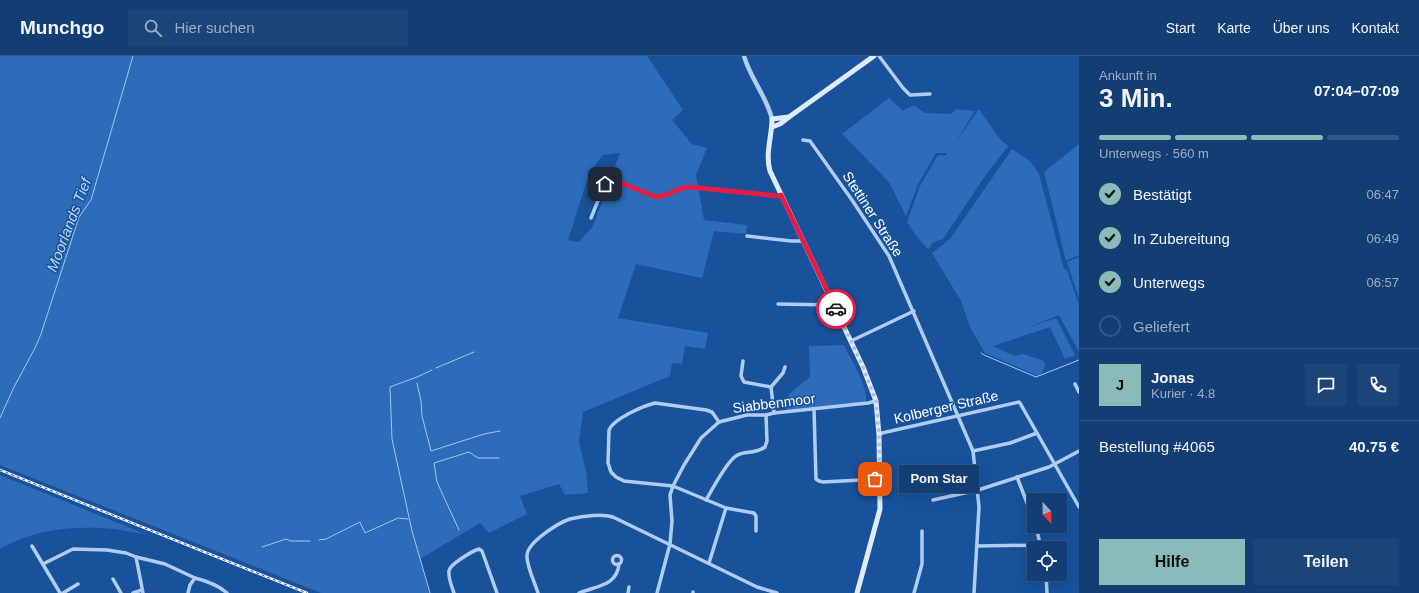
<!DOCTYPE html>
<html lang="de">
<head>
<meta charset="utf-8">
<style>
  :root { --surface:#123e74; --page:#1b4579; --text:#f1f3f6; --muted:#9caec5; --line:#315786; --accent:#8bbbb9 }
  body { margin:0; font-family:Helvetica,sans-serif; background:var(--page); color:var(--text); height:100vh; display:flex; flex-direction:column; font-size:15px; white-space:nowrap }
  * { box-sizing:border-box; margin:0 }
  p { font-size:13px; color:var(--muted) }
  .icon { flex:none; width:22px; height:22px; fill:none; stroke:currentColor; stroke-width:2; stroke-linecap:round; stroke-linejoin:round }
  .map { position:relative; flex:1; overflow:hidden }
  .sheet { display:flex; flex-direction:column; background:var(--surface); width:340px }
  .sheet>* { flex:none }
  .needle { width:26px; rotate:158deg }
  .buttons { position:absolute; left:1027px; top:437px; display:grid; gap:8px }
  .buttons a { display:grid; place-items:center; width:40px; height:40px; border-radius:0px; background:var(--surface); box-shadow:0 4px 16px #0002,0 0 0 1px var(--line); font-size:20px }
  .pin { position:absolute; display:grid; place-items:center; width:34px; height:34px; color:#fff; margin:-17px; border-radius:8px; box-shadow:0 2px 6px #0006 }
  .courier { position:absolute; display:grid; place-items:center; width:40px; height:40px; margin:-20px; border:3px solid #e11d48; border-radius:50%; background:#fff; color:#222; box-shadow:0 1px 5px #0007 }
  .bubble { position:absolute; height:28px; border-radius:0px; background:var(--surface); box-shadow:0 4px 16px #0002,0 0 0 1px var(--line); font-size:13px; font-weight:700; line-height:28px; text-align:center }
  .summary em { font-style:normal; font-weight:700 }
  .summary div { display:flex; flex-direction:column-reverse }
  .summary { display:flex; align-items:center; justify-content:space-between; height:68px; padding:0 20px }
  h1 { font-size:26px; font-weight:700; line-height:30px }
  .bar { display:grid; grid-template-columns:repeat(4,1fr); gap:6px 4px; align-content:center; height:48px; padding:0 20px }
  .bar i { height:5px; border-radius:3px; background:var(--line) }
  .bar .current { background:var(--accent) }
  .bar p { grid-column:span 4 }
  .line { display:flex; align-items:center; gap:10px; padding:0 20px; border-top:1px solid var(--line) }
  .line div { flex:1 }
  .round { display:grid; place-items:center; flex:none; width:42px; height:42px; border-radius:0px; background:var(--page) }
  ol { padding:0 20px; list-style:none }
  li { display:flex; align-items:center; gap:12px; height:44px }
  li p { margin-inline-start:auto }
  li .icon { padding:4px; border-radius:50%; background:var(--accent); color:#111; stroke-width:4 }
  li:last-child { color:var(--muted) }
  li i { width:22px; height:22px; border:2px solid var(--line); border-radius:50% }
  .primary-button { display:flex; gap:8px; margin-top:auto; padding:8px 20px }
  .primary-button a { flex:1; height:46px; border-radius:0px; background:var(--accent); color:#111; font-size:16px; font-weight:700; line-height:46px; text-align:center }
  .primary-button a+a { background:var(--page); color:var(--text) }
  header { display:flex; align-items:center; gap:24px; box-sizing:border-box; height:56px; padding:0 20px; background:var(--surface); border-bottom:1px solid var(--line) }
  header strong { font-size:19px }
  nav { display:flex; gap:22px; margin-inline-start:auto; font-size:14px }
  .search { width:280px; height:36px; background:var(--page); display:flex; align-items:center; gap:10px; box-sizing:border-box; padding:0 14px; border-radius:0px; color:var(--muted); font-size:15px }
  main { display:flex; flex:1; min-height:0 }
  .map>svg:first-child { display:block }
  .green { fill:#2c6cb8; fill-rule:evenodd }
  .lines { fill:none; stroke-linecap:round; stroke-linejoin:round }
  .stream { stroke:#a2c8f4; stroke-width:1 }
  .minor { stroke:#afcdf2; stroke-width:3.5 }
  .tertiary { stroke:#afcdf2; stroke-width:4.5 }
  .secondary { stroke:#ddebfc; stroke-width:5 }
  .rail-casing { stroke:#fff; stroke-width:2.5 }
  .rail { stroke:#18529b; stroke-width:1; stroke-dasharray:3; stroke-linecap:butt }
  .done { stroke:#aec2dc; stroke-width:4; stroke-dasharray:0 7.2 }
  .route { stroke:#e11d48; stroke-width:5 }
  .labels { text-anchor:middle; stroke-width:3; stroke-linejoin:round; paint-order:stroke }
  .street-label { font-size:14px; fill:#fff; stroke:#18529b }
  .water-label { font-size:15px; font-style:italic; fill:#bbd7f8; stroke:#18529b }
</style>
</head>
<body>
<header>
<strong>Munchgo</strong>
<div class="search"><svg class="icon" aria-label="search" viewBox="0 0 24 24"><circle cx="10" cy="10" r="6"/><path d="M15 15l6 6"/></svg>Hier suchen</div>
<nav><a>Start</a><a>Karte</a><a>Über uns</a><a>Kontakt</a></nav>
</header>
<main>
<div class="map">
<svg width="1079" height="537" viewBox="0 0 1079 537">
  <rect width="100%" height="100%" fill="#18529b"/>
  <g class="green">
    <path d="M0,0H647L683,54L672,64L692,88L707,92L696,119L704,164L747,169L746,178L714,175L702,222L636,208L618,262L708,277L705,293L685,290L682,308L672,307L670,320L583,356L579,386L586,415L588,437L565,439L559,428L520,440L527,458L489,477L480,467L420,503L429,537H321L0,409ZM620,97L593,170L579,186L568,184L590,115L603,99Z"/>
    <path d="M889,42L903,55L910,51L915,50L925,57L951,58L956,53L975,55L954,88L979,53L999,82L1008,90L983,123L943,183L932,187L929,193C924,191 910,171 907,166L920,130L938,99L945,100L947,97H936L918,128L906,160L889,126L842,78Z"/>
    <path d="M1079,88V199L1066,205L1044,116Z"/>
    <path d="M1012,93L1030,105L1039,118L1064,213L1067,214L1079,249V296L1059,259L1027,272L1056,262L1075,299L1065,303L1050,271L993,290L1014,300L1023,298L1044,305C1046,311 1043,317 1038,320L985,297L970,271L961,245L932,197L950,183Z"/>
    <path d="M1079,201V243L1067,206Z"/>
    <path d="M844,289C851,303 869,332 866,346L787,354L789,338L810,321L809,290Z"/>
    <path d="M0,419L145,478C130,476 114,472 99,472C66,470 28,476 0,493Z"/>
  </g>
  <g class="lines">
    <g class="stream">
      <path d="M981,297L984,299L1036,321L1079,304"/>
      <path d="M436,312L474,296"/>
      <path d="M417,327L421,345L422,360L431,395L484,378L500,375"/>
      <path d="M0,362L14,331L35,292L41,278L79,161L91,144L133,0"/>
      <path d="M459,474L437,426L434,407L469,396L478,402H499"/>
      <path d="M319,484L326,483L360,466L365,477L398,462L408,463"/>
      <path d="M262,491L286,483L291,485H310"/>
      <path d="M430,537L412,475L392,383L390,331L417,321L432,314"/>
    </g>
    <g class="minor">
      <path d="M879,0L903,32L910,39L930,38"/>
      <path d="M803,84L810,85L852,144L889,200L973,395L979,451L974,537"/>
      <path d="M591,162L605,127L608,124H614L656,141L666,139L682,132L690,131L778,140L781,139"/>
      <path d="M747,180L791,185H802"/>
      <path d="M778,248L834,249"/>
      <path d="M851,285L914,255"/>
      <path d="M743,305L741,320L744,326L771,331L774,357"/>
      <path d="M1075,328L1079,336"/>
      <path d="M771,331L783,317L785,311"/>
      <path d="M814,353L816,423L819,425L823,426L880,423"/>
      <path d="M719,366L712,356L706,354L655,347C643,350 613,363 609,374L608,407L611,416L616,421L624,425L673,430L726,452L754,457L756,460V475"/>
      <path d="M879,379L882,377L1019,346L1020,347L1079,451"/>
      <path d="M973,395L1010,387L1037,377"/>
      <path d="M1017,421L1034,465"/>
      <path d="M706,444C712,434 727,405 736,400C745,394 754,399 765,391L767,385L766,359"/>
      <path d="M933,444L978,434L1049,411L1079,395"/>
      <path d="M1036,470L1041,492"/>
      <path d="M32,490L60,537"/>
      <path d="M977,490L1041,489"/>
      <circle cx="617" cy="504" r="4.5"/>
      <path d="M136,501L143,537"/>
      <path d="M709,507L726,452"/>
      <path d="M43,508L73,493L107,494L126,497L136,501L165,508L195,522"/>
      <path d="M1046,518L1047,537"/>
      <path d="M113,523L121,537"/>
      <path d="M63,537L78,528"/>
      <path d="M133,537L142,534"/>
      <path d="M188,537L190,529L195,522C207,525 218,529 227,537"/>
      <path d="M454,537C452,531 448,522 449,515C449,509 472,495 479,493L482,495L497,537"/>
      <path d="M538,537C535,527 526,509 527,499C528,486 558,467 570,463C582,460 604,457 615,462L757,531L777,537"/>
      <path d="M579,537C596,530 617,530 619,508"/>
      <path d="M628,537L629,531"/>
      <path d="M657,537L670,488L672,465L670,439L673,430L684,409L701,382L719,366L747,359H766L774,357L868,347L876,345"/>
      <path d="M693,537V536"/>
      <path d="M914,537L922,508V475"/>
    </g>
    <path class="tertiary" d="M744,0C750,22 767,41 772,63"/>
    <g class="secondary">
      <path d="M789,61L772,63C772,80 765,98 770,115L863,311L876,345L879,379L880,453L857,537"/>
      <path d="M772,71L780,68L789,61L874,0"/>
    </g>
    <defs>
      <path id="rail" d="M0,414L307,537"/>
    </defs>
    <use href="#rail" class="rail-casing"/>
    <use href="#rail" class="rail"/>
  </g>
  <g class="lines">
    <path class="done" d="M836,253L863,311L876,345L879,379L880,423H875"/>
    <path class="route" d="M605,128L608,124H614L656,141L666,139L682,132L690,131L778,140L781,139L836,253"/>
  </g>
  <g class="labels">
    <g class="street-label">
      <text transform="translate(873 158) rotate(57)" y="5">Stettiner Straße</text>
      <text transform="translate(774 347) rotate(-7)" y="5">Siabbenmoor</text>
      <text transform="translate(946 351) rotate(-13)" y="5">Kolberger Straße</text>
    </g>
    <g class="water-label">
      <text transform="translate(69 169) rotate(-69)" y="5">Moorlands Tief</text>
    </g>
  </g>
</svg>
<div class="buttons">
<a><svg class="needle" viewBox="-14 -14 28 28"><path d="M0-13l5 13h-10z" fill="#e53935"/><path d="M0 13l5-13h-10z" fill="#9caec5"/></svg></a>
<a><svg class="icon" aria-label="locate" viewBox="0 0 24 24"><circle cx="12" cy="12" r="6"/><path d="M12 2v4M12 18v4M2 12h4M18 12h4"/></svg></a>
</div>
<div class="pin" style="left:875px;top:423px;background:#ea580c"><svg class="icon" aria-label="bag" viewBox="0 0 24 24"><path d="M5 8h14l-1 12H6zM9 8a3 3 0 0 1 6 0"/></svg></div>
<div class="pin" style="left:605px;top:128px;background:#1f2937"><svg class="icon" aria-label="home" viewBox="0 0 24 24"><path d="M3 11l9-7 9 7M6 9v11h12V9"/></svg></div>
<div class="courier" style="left:836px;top:253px"><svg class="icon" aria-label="car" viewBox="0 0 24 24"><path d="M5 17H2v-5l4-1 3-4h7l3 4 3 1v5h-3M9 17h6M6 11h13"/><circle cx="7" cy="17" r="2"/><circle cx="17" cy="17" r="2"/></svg></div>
<div class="bubble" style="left:899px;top:409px;width:80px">Pom Star</div>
</div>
<section class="sheet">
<div class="summary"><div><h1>3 Min.</h1><p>Ankunft in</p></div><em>07:04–07:09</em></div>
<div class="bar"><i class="current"></i><i class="current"></i><i class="current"></i><i></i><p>Unterwegs · 560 m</p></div>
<ol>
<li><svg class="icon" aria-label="check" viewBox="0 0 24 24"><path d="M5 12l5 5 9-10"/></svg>Bestätigt<p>06:47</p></li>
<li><svg class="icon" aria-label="check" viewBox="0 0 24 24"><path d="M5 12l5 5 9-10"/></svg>In Zubereitung<p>06:49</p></li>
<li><svg class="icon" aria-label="check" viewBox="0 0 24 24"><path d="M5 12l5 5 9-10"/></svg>Unterwegs<p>06:57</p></li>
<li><i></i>Geliefert</li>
</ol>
<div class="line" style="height:72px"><b class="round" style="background:var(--accent);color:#111">J</b><div><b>Jonas</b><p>Kurier · 4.8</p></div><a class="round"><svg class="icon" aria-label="chat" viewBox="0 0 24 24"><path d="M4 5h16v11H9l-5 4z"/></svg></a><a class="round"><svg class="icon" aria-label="phone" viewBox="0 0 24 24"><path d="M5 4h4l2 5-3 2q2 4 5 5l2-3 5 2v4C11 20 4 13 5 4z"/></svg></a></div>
<div class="line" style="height:52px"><div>Bestellung #4065</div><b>40.75 €</b></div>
<div class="primary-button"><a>Hilfe</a><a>Teilen</a></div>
</section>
</main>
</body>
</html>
